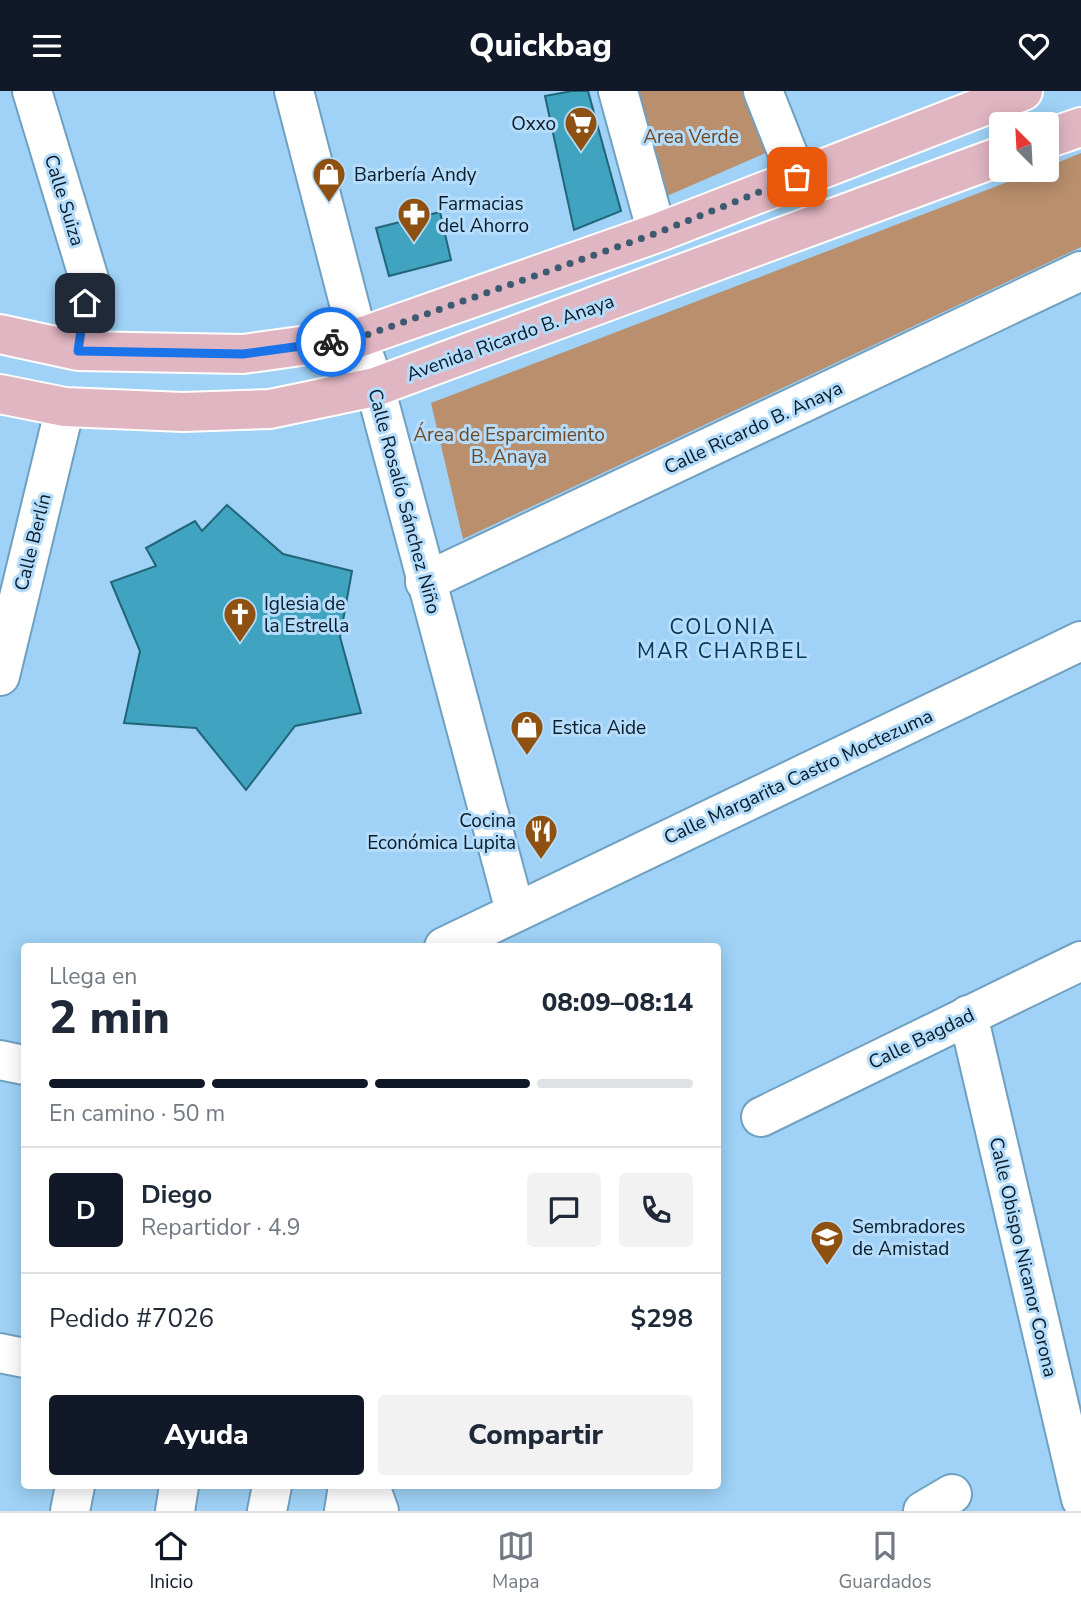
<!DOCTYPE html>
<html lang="es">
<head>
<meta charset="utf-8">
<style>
  :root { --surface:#fff; --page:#f2f2f3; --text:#1f2937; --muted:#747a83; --line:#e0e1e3; --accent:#111827 }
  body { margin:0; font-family:"Nunito Sans",sans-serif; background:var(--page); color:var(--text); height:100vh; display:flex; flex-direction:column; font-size:26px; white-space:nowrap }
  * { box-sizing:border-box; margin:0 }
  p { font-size:23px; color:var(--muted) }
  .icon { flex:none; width:38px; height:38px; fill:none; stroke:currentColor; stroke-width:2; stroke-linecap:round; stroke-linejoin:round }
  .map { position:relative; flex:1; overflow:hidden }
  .side { position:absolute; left:21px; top:852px; width:700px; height:546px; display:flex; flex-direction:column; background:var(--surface); border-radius:7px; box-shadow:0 4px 18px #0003 }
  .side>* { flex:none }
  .needle { width:46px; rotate:336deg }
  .fabs { position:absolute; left:989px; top:21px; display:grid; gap:14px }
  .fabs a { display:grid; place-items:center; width:70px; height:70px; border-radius:7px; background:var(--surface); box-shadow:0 4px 18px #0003; font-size:35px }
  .pin { position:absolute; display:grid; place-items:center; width:60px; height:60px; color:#fff; margin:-30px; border-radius:14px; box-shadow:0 4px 10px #0006 }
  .courier { position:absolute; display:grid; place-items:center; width:70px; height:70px; margin:-35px; border:5px solid #1a73e8; border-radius:50%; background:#fff; color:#222; box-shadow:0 2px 9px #0007 }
  .headline em { font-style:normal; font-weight:800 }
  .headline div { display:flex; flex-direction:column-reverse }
  .headline { display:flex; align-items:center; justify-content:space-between; height:119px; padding:0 28px }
  h1 { font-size:46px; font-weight:800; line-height:52px }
  .bar { display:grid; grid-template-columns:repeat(4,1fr); gap:10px 7px; align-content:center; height:84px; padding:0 28px }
  .bar i { height:9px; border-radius:5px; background:var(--line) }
  .bar .active { background:var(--accent) }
  .bar p { grid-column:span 4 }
  .line { display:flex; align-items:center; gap:18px; padding:0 28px; border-top:2px solid var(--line) }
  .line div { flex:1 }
  .round { display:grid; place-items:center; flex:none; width:74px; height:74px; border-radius:7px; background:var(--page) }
  .button { display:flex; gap:14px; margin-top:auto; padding:14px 28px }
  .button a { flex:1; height:80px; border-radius:7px; background:var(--accent); color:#fff; font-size:28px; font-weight:800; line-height:80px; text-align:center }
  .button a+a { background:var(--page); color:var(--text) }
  header { display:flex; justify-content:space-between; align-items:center; height:91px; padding:0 28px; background:var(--accent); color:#fff; font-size:32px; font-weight:800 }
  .dock { display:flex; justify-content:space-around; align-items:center; height:98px; border-top:2px solid var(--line); background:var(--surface); font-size:19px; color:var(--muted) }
  .dock a { display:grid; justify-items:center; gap:4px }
  .dock .active { color:var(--accent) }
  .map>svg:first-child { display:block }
  .green { fill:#b98f6d }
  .building { fill:#40a4c0; stroke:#206578; stroke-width:2 }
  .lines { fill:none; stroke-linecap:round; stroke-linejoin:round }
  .minor-casing { stroke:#6fa0c2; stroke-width:42 }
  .major-casing { stroke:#fff; stroke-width:42 }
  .minor { stroke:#fff; stroke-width:38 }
  .major { stroke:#e1b6c3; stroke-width:38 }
  .done { stroke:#3c5a70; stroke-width:7; stroke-dasharray:0 12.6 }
  .route { stroke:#1a73e8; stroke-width:9 }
  .labels { text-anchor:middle; stroke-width:6; stroke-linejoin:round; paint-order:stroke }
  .poi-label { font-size:19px; fill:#071a28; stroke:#b5ddfb; text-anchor:start }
  .park-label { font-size:19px; fill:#704620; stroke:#b5ddfb }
  .street-label { font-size:19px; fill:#071a28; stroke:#b5ddfb }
  .neighbourhood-label { font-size:21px; letter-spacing:2px; fill:#023856; stroke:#b5ddfb }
</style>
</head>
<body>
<header><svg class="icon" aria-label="menu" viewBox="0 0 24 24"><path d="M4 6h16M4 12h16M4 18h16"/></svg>Quickbag<svg class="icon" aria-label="heart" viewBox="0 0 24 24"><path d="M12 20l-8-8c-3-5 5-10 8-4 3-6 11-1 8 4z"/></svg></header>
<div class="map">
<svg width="1081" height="1420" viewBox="0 0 1081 1420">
  <rect width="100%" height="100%" fill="#9fd2f6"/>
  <g class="green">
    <path d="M631,0H745L768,61L660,108Z"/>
    <path d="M1081,62V156L463,448L431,312L1039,79H1046L1047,76Z"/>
  </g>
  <g class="building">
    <path d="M572,0H588L621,120L574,139L545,5Z"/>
    <path d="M440,121L451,169L389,185L376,137Z"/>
    <path d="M227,414L283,463L352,480L340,546L361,622L295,635L246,699L196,637L124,632L140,560L111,491L156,475L146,457L195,430L202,440Z"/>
  </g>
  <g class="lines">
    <defs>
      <g id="minor">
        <path d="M32,0L89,188L78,260"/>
        <path d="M294,0L358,247L375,296L515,820"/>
        <path d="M618,0L657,142"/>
        <path d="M763,0L797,86"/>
        <path d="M425,491L1081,180"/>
        <path d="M0,585L65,316"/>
        <path d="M444,856L1081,550"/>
        <path d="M968,924L1081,1408"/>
        <path d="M0,969L24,974"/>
        <path d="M761,1026L1081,870"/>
        <path d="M0,1262L24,1267"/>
        <path d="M370,1395L379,1420"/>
        <path d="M70,1420L75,1395"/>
        <path d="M175,1420L179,1395"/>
        <path d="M267,1420L272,1395"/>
        <path d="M344,1420L348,1395"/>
        <path d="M923,1420L952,1403"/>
      </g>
      <g id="major">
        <path d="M1046,48L1081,36"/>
        <path d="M0,243L78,260L243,263L358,247L657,142L1023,0"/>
        <path d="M0,303L65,316L183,321L270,318L375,296L1001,65"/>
      </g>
    </defs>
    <use href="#minor" class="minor-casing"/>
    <use href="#major" class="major-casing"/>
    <use href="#minor" class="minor"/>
    <use href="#major" class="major"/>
  </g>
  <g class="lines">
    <path class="done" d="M331,251L358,247L657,142L797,86"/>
    <path class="route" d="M85,212L78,260L243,263L331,251"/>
  </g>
  <defs>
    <symbol id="supermarket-pin" viewBox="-11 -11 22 30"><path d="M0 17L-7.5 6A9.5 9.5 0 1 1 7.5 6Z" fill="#8e5112" stroke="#b5ddfb"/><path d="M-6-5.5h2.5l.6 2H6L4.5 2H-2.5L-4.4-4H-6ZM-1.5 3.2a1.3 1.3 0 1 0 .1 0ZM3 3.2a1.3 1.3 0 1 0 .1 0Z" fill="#fff"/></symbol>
    <symbol id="shop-pin" viewBox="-11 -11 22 30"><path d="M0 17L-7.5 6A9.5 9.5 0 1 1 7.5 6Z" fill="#8e5112" stroke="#b5ddfb"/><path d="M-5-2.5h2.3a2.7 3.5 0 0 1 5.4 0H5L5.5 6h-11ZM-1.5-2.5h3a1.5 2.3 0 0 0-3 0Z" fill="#fff"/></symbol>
    <symbol id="pharmacy-pin" viewBox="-11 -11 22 30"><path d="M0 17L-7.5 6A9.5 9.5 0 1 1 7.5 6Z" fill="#8e5112" stroke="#b5ddfb"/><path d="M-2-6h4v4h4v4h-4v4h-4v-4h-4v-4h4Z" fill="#fff"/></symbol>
    <symbol id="church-pin" viewBox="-11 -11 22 30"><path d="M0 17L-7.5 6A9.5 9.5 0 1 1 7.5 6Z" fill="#8e5112" stroke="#b5ddfb"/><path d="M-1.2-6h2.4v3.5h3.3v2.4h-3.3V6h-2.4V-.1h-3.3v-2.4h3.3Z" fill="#fff"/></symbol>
    <symbol id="restaurant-pin" viewBox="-11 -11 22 30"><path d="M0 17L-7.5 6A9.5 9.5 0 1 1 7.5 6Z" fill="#8e5112" stroke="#b5ddfb"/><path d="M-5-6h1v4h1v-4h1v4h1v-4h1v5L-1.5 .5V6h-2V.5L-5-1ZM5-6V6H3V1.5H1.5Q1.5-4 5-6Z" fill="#fff"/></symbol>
    <symbol id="school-pin" viewBox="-11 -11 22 30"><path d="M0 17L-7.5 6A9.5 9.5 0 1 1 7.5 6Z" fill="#8e5112" stroke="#b5ddfb"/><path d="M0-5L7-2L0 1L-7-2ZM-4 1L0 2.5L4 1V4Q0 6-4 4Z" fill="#fff"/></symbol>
  </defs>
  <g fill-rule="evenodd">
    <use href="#supermarket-pin" x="562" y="13" width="38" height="52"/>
    <use href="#shop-pin" x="310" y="64" width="38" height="52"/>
    <use href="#pharmacy-pin" x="395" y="104" width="38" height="52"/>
    <use href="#church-pin" x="221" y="504" width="38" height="52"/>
    <use href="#shop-pin" x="508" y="617" width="38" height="52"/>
    <use href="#restaurant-pin" x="522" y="721" width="38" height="52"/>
    <use href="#school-pin" x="808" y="1127" width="38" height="52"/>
  </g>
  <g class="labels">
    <g class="poi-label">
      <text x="556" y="39" text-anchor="end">Oxxo</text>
      <text x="354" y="90">Barbería Andy</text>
      <text x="438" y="119">Farmacias<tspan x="438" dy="22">del Ahorro</tspan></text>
      <text x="264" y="519">Iglesia de<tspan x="264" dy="22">la Estrella</tspan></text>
      <text x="552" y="643">Estica Aide</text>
      <text x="516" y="736" text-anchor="end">Cocina<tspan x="516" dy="22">Económica Lupita</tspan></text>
      <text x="852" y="1142">Sembradores<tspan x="852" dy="22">de Amistad</tspan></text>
    </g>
    <g class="park-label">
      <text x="691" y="52">Area Verde</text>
      <text x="509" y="350">Área de Esparcimiento<tspan x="509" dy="22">B. Anaya</tspan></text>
    </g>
    <g class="street-label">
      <text transform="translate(65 109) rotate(73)" y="7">Calle Suiza</text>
      <text transform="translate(510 246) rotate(-20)" y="7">Avenida Ricardo B. Anaya</text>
      <text transform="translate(753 336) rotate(-25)" y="7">Calle Ricardo B. Anaya</text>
      <text transform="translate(405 410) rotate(75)" y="7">Calle Rosalío Sánchez Niño</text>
      <text transform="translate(32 451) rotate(-76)" y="7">Calle Berlín</text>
      <text transform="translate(798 685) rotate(-25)" y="7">Calle Margarita Castro Moctezuma</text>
      <text transform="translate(921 947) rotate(-26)" y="7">Calle Bagdad</text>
      <text transform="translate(1024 1166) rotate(77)" y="7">Calle Obispo Nicanor Corona</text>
    </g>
    <g class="neighbourhood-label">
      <text x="723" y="543">COLONIA<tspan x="723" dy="24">MAR CHARBEL</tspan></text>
    </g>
  </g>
</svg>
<div class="fabs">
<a><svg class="needle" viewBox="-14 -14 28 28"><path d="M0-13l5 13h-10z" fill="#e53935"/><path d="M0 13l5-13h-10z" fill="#747a83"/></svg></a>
</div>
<div class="pin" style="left:797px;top:86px;background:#ea580c"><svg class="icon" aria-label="bag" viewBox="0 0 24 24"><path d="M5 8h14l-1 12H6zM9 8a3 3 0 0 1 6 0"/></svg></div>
<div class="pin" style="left:85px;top:212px;background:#1f2937"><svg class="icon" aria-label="home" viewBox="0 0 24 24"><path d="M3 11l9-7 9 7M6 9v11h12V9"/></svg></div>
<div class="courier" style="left:331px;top:251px"><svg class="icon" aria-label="bike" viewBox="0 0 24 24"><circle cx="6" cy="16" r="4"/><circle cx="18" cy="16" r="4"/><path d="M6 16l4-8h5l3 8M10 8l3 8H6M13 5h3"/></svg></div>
<section class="side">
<div class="headline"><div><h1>2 min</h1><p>Llega en</p></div><em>08:09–08:14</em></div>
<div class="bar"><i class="active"></i><i class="active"></i><i class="active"></i><i></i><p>En camino · 50 m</p></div>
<div class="line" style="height:126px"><b class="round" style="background:var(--accent);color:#fff">D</b><div><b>Diego</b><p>Repartidor · 4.9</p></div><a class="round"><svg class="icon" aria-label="chat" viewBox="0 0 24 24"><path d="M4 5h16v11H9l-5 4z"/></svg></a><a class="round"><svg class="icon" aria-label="phone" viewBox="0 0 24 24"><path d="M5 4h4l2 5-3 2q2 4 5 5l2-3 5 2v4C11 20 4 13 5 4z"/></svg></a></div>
<div class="line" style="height:91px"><div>Pedido #7026</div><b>$298</b></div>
<div class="button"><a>Ayuda</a><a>Compartir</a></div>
</section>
</div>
<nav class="dock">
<a class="active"><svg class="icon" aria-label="home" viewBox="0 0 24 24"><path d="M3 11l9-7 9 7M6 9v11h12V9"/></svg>Inicio</a>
<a><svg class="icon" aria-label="map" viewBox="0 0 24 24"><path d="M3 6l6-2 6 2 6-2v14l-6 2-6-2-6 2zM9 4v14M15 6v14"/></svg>Mapa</a>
<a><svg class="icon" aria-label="saved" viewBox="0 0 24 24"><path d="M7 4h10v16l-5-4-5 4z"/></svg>Guardados</a>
</nav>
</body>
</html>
